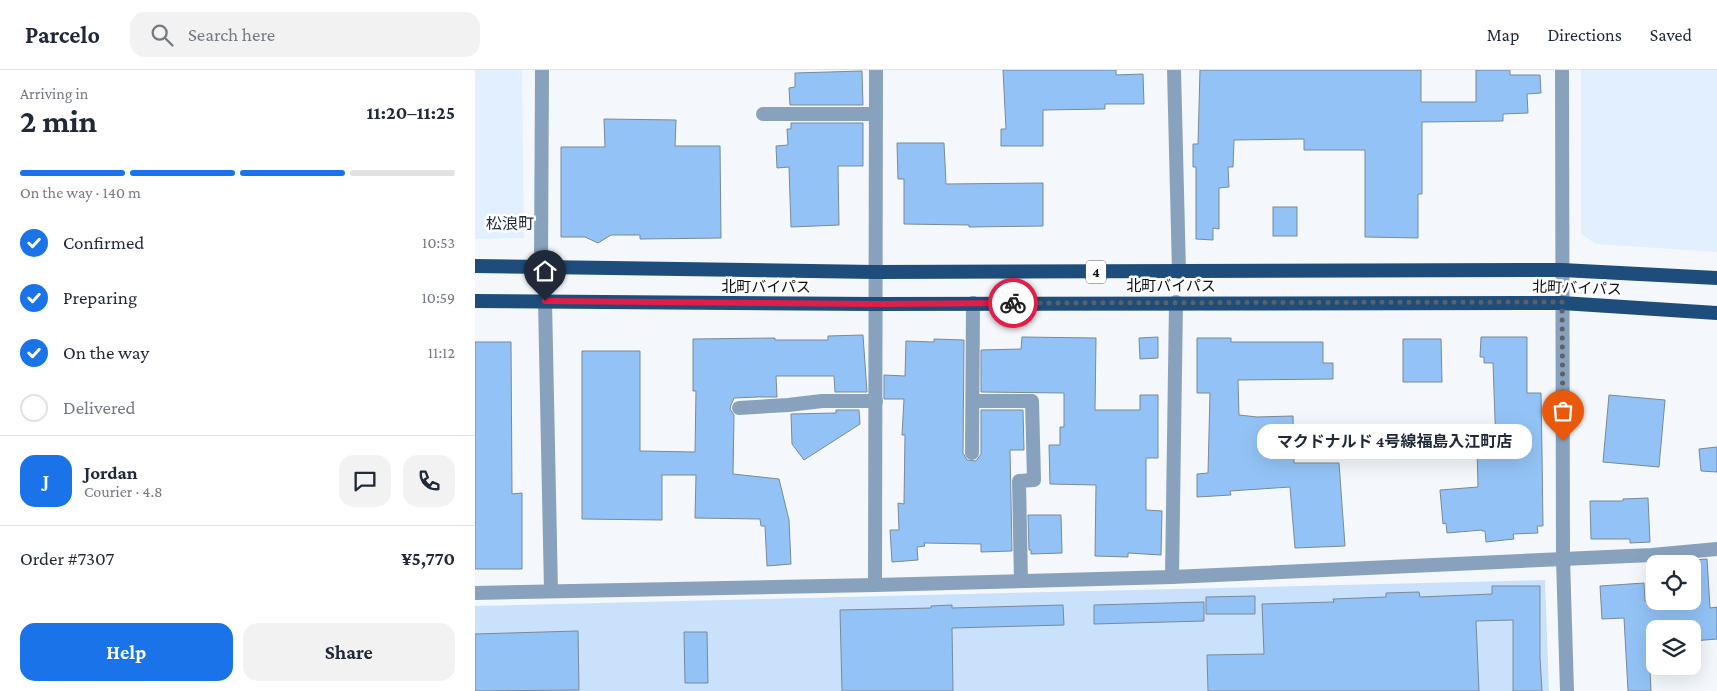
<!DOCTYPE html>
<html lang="en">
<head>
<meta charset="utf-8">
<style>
  :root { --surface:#fff; --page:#f2f2f3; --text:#1f2937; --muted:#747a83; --line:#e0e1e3; --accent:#1a73e8 }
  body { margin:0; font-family:"Crimson Pro","Noto Sans JP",serif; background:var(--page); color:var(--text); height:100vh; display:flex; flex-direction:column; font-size:19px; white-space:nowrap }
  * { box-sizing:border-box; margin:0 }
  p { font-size:16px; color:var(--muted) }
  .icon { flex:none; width:28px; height:28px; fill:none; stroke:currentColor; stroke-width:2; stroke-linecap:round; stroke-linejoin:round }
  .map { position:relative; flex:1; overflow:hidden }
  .panel { display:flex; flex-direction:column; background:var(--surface); width:475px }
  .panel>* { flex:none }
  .buttons { position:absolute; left:1171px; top:485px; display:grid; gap:10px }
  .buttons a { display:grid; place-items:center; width:55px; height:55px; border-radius:10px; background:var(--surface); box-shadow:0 5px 20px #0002; font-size:25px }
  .pin { position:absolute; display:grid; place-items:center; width:42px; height:42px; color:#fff; margin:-51px -21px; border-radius:50% 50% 50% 0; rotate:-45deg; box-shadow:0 0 5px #0007 }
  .pin .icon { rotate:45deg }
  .courier { position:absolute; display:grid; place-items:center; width:50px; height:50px; margin:-25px; border:4px solid #e11d48; border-radius:50%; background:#fff; color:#222; box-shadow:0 1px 6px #0007 }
  .bubble { position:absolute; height:35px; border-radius:15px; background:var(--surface); box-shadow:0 5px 20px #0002; font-size:16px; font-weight:700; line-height:35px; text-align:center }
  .summary em { font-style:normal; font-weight:700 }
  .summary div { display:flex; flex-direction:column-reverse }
  .summary { display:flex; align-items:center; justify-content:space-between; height:85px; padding:0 20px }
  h1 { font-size:32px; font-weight:700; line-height:38px }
  .bar { display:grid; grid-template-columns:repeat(4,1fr); gap:8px 5px; align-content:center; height:60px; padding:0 20px }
  .bar i { height:6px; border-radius:4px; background:var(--line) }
  .bar .selected { background:var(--accent) }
  .bar p { grid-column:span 4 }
  .line { display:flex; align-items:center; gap:12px; padding:0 20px; border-top:1px solid var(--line) }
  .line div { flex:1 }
  .round { display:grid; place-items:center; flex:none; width:52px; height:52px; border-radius:15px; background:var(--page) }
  ol { padding:0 20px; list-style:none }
  li { display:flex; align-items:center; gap:15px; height:55px }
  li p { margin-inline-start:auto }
  li .icon { padding:5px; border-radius:50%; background:var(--accent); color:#fff; stroke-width:4 }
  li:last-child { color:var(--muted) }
  li i { width:28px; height:28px; border:2px solid var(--line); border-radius:50% }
  .button { display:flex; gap:10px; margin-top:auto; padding:10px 20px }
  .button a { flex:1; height:58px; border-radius:15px; background:var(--accent); color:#fff; font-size:20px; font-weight:700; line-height:58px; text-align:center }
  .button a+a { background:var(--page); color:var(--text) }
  header { display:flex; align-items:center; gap:30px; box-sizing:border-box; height:70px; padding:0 25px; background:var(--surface); border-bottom:1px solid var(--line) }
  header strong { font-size:24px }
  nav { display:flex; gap:28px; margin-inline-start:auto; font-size:18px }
  .search { width:350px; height:45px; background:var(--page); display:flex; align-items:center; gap:12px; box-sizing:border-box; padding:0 18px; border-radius:15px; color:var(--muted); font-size:19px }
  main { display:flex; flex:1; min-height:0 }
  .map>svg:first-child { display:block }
  .built { fill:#e1efff }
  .green { fill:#cae1fb }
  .building { fill:#93c3f6; stroke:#78899b }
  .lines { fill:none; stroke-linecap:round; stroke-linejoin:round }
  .minor { stroke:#88a2be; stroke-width:14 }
  .tertiary { stroke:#88a2be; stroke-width:14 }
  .trunk { stroke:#1e4d7b; stroke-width:14 }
  .done { stroke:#5b6166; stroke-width:5; stroke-dasharray:0 9 }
  .route { stroke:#e11d48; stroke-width:6 }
  .labels { text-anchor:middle; stroke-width:5; stroke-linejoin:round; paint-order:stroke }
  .shield { fill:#fff; stroke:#53575b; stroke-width:1 }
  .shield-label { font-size:14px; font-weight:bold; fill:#090f15 }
  .street-label { font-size:15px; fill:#090f15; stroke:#fff }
  .neighbourhood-label { font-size:16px; fill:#1d2b3a; stroke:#fff }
</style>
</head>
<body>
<header>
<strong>Parcelo</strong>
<div class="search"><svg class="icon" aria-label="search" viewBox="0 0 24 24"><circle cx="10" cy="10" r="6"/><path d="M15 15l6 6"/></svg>Search here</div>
<nav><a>Map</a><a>Directions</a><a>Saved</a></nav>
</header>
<main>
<section class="panel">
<div class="summary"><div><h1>2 min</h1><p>Arriving in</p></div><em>11:20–11:25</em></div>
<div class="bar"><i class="selected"></i><i class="selected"></i><i class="selected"></i><i></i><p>On the way · 140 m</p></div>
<ol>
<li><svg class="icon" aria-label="check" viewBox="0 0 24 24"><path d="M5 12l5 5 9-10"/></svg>Confirmed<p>10:53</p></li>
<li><svg class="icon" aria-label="check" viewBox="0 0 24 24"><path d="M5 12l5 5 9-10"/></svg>Preparing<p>10:59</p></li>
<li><svg class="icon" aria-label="check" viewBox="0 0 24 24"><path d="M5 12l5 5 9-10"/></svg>On the way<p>11:12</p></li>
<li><i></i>Delivered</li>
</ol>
<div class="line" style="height:90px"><b class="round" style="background:var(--accent);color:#fff">J</b><div><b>Jordan</b><p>Courier · 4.8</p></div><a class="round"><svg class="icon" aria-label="chat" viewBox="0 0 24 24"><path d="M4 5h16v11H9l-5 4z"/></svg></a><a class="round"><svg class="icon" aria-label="phone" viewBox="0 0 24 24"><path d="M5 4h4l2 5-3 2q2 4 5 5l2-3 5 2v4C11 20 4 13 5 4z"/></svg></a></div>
<div class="line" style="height:65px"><div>Order #7307</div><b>¥5,770</b></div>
<div class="button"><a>Help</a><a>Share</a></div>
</section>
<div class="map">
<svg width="1242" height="621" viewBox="0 0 1242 621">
  <rect width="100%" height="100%" fill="#f4f8fc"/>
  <g class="built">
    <path d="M0,0H47L49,168L0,169Z"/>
    <path d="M1106,0H1242V182L1121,174L1106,164Z"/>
  </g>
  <path class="green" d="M1070,510L1074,621H0V536Z"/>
  <g class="building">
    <path d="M528,0H641V5L668,4L669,34H630V39L568,40V76H526V59H531Z"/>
    <path d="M725,0H946V32H1001V0H1035V5H1065L1066,23L1052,24L1053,43L1028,44V51L947,52V124H943V168L890,167V80H829V69L759,70L758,97H753L754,117L744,118V159L738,158V170L721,169V97H718V74H723Z"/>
    <path d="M387,1L388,35H315L314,18L320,17V3Z"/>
    <path d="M129,49L201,50L200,76H245L246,168L165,169V165H136L123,173L110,167H86V77H130Z"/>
    <path d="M316,53H388V96H363L364,155L316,157L314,97L302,98L301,76L313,75L312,59H316Z"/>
    <path d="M422,73H469L471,114L568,113V156L494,157V155L429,154V109H423Z"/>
    <rect x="798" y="137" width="24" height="29"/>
    <path d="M388,265L392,322H360L359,306H301L302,327H284L283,326V327L259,328L256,335L255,339L259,345L258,404L304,409L314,450L316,494L292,496L290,456H286L285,449L220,448L221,405H187V450L107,449V281H165V381L220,382L221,321H218V269L300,268V270H353V266Z"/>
    <path d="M547,267L621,268L620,340H665V325H683V388H671V440L687,441L686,485L653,483V487L620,486L621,415L575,414L574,375H585V357H589V323L506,322V280L546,279Z"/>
    <path d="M683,267V288L665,289L664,268Z"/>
    <path d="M1006,267H1052V323H1066L1067,384L1068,456H1062L1063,463L1038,464L1039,469L1011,472L1010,461H1007V460L972,463L971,453L968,454L965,420L1003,417L1002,377H1021L1018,293H1009V287H1005Z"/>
    <path d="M722,268H756V272H848V293H858V309L763,310L764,345L782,347L818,346L819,393H864L870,476L820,478L815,417L755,421L756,425L722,427V404L733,403L735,323H722Z"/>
    <path d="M459,269L489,270L488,383L492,390L501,391L506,384V340H548L549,380H535L537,481L506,482V474L449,473L450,476L442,477L443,490L417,492L415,460H424L423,433L429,434L430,365H427L429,329H409V305L430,306L431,271L459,272Z"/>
    <path d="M928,269H966L967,312H928Z"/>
    <path d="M0,272H36L37,424L47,423V499H0Z"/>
    <path d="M1134,325L1190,330L1184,397L1128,392Z"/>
    <path d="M361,340H384L385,354L329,390L317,374L316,344L361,343Z"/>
    <path d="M1242,377V402L1226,401L1224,379Z"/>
    <path d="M1173,428L1175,472L1155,473V469H1116L1115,431H1148V429Z"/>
    <path d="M553,445H586L587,483L556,484V480H554Z"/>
    <path d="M1232,489L1235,538L1242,537V569L1218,571V559H1173L1176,621H1153L1149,548L1127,549L1125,516L1169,513L1170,531H1218V490Z"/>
    <path d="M1017,516H1065V588L1067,621H1038V550L1001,551L1004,621H733L732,585L789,584L787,534L859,532L858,529L911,527V523L944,522L945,527L1017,524Z"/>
    <path d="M780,526V544H731V527Z"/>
    <path d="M729,532V551L619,554V535Z"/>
    <path d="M477,535V538L588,535L589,555L477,558L478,621H367L365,540L456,538V536Z"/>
    <path d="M103,561L104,620L0,621V564Z"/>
    <path d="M209,562H232L233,613H210Z"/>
  </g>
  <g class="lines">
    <g class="minor">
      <path d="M699,0L704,202"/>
      <path d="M288,44H400"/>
      <path d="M66,196L67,0"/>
      <path d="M70,231L76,521"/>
      <path d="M498,331H557L559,410L544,411L546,511"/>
      <path d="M264,338L313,335L347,331H401"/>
      <path d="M497,383L498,233"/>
      <path d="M697,507L701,232"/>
      <path d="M400,515L401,0"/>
      <path d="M0,523L400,515L697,507L1177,485L1242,479"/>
    </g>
    <path class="tertiary" d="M1087,0L1088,489L1092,621"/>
    <g class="trunk">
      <path d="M0,196L400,202L1087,200L1242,208"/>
      <path d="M0,231L400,234L1087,233L1242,243"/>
    </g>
  </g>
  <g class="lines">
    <path class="done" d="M538,233L1087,232L1088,371"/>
    <path class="route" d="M70,231L400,234L538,233"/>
  </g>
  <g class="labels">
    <rect class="shield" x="611" y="190.5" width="20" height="23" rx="4"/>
    <g class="shield-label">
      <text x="621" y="207">4</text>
    </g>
    <g class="street-label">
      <text x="696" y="221">北町バイパス</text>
      <text x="291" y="222">北町バイパス</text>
      <text transform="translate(1102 218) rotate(2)" y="5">北町バイパス</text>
    </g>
    <g class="neighbourhood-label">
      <text x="35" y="159">松浪町</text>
    </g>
  </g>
</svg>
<div class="buttons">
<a><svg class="icon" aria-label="locate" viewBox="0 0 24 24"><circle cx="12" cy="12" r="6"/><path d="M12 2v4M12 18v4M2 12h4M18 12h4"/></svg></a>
<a><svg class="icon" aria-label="layers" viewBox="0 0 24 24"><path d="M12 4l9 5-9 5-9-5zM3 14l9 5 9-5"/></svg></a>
</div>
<div class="pin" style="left:1088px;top:371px;background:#ea580c"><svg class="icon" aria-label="bag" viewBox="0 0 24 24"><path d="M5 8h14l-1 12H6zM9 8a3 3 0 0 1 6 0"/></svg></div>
<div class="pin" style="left:70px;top:231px;background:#1f2937"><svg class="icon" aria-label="home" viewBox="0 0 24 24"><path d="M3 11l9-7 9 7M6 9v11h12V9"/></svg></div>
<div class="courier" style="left:538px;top:233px"><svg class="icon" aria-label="bike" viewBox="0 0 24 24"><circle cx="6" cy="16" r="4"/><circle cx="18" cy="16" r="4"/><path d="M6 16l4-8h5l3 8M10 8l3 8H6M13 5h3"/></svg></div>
<div class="bubble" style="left:782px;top:354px;width:275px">マクドナルド 4号線福島入江町店</div>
</div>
</main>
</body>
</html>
